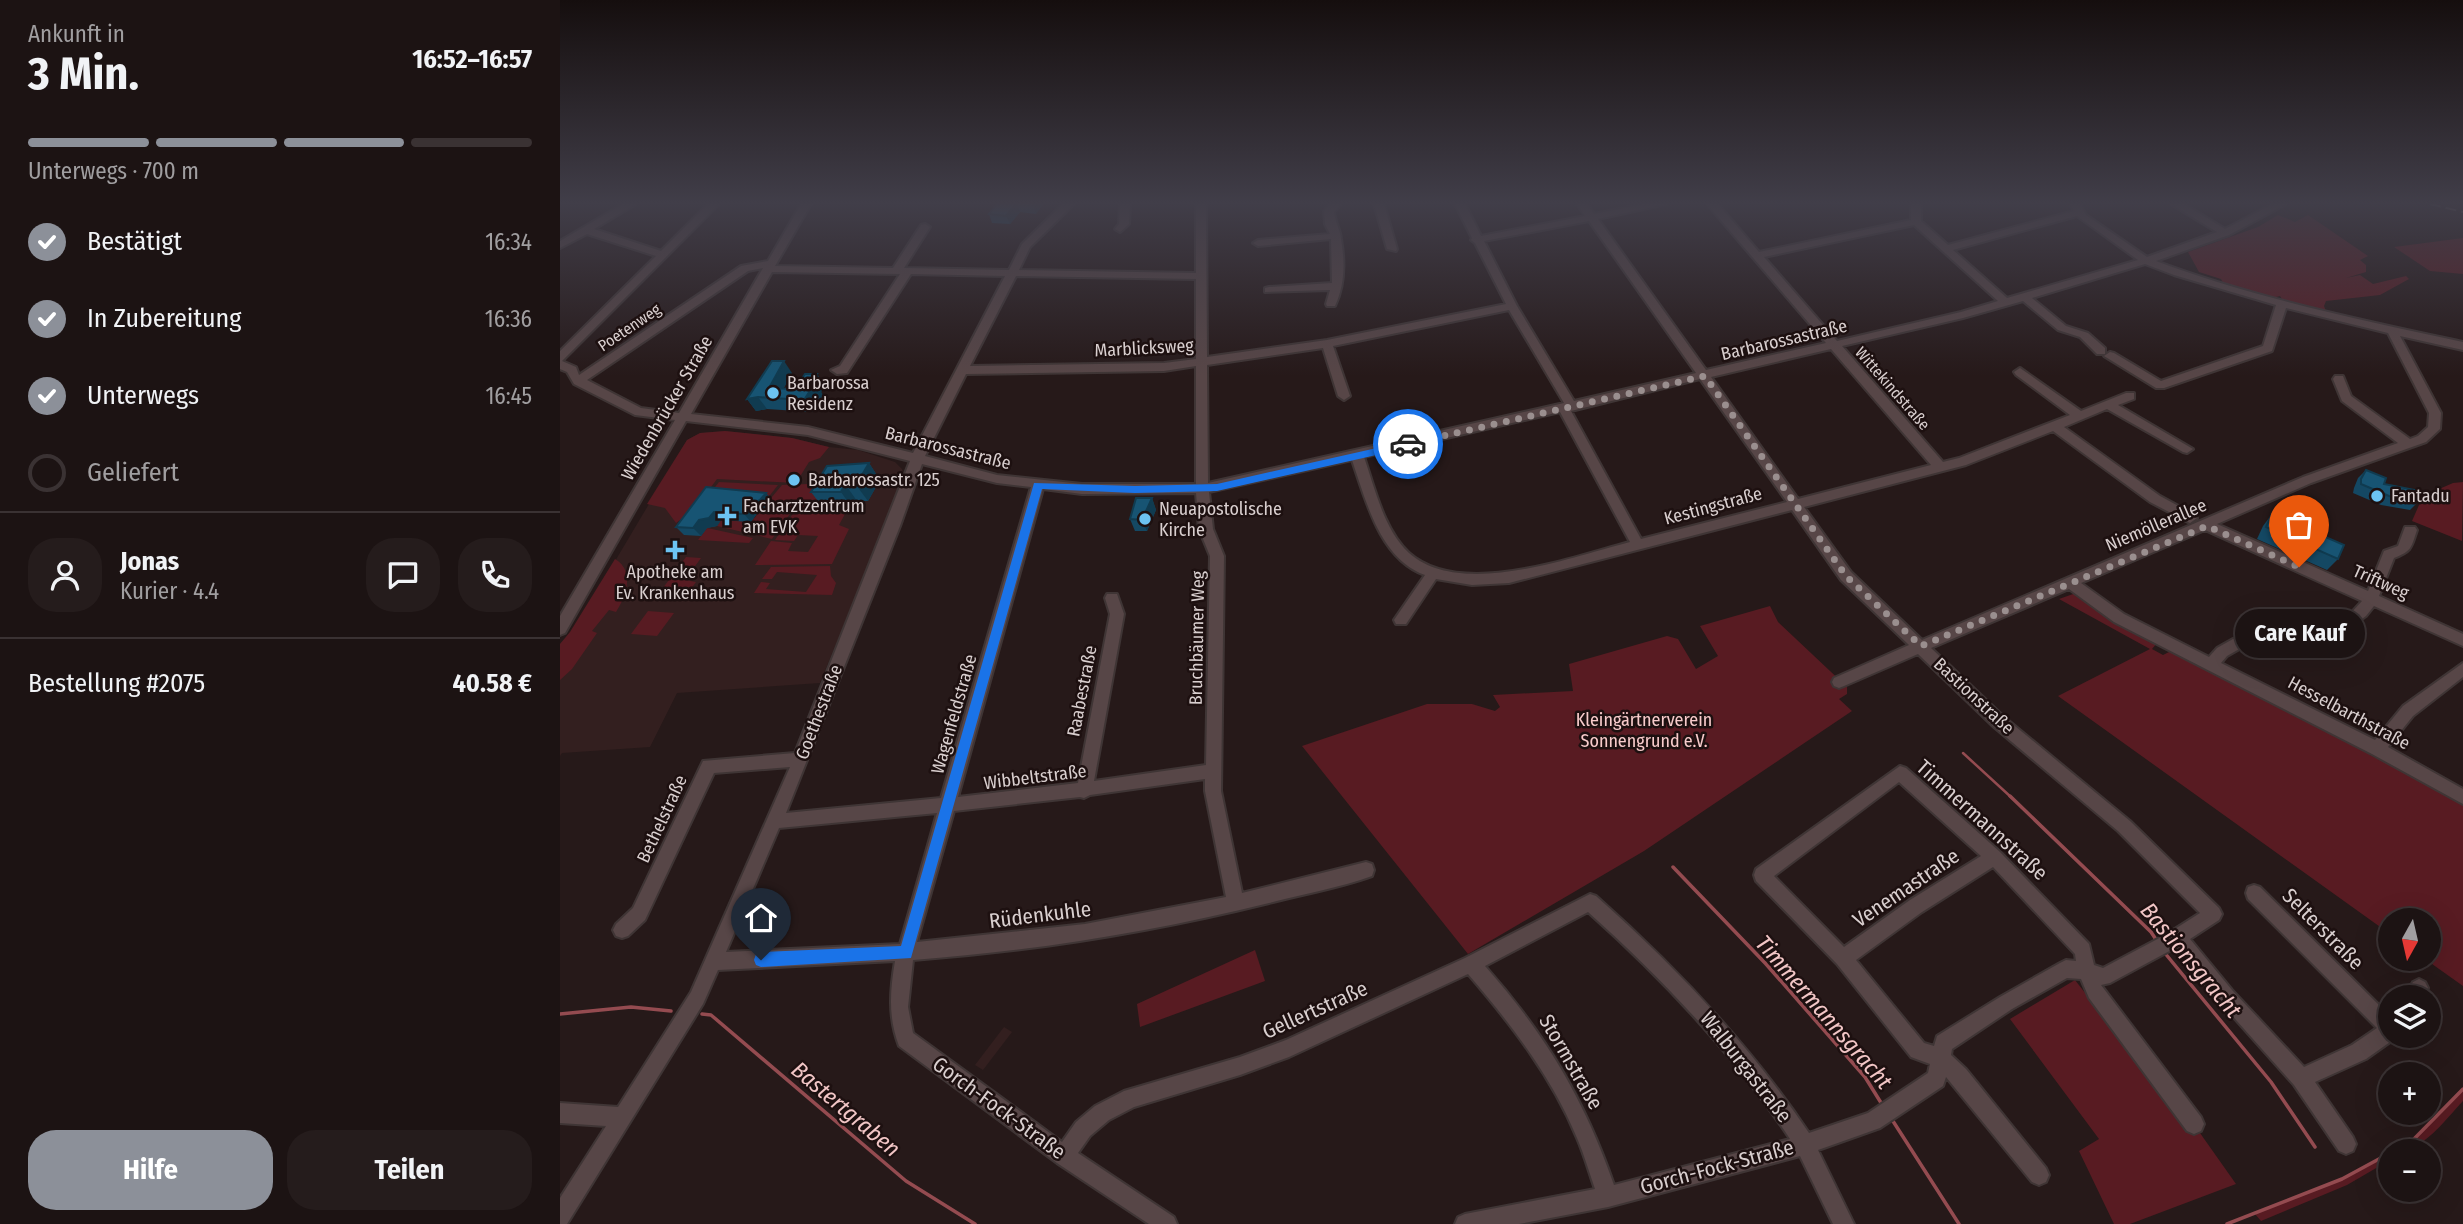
<!DOCTYPE html>
<html lang="de">
<head>
<meta charset="utf-8">
<style>
  :root { --surface:#1c1313; --page:#251c1c; --text:#f1f3f6; --muted:#a09ea0; --line:#3a3233; --accent:#8c9099 }
  body { margin:0; font-family:"Fira Sans Condensed",sans-serif; background:var(--page); color:var(--text); height:100vh; display:flex; flex-direction:column; font-size:26px; white-space:nowrap }
  * { box-sizing:border-box; margin:0 }
  p { font-size:23px; color:var(--muted) }
  .icon { flex:none; width:38px; height:38px; fill:none; stroke:currentColor; stroke-width:2; stroke-linecap:round; stroke-linejoin:round }
  .map { position:relative; flex:1; overflow:hidden }
  .panel { display:flex; flex-direction:column; background:var(--surface); width:560px }
  .panel>* { flex:none }
  .needle { width:46px; rotate:188deg }
  .fabs { position:absolute; left:1818px; top:908px; display:grid; gap:14px }
  .fabs a { display:grid; place-items:center; width:63px; height:63px; border-radius:50%; background:var(--surface); box-shadow:0 7px 28px #0002,0 0 0 2px var(--line); font-size:35px }
  .pin { position:absolute; display:grid; place-items:center; width:60px; height:60px; color:#fff; margin:-72px -30px; border-radius:50% 50% 50% 0; rotate:-45deg; box-shadow:0 0 7px #0007 }
  .pin .icon { rotate:45deg }
  .courier { position:absolute; display:grid; place-items:center; width:70px; height:70px; margin:-35px; border:5px solid #1a73e8; border-radius:50%; background:#fff; color:#222; box-shadow:0 2px 9px #0007 }
  .bubble { position:absolute; height:49px; border-radius:24px; background:var(--surface); box-shadow:0 7px 28px #0002,0 0 0 2px var(--line); font-size:23px; font-weight:700; line-height:49px; text-align:center }
  .overview em { font-style:normal; font-weight:700 }
  .overview div { display:flex; flex-direction:column-reverse }
  .overview { display:flex; align-items:center; justify-content:space-between; height:119px; padding:0 28px }
  h1 { font-size:46px; font-weight:700; line-height:52px }
  .bar { display:grid; grid-template-columns:repeat(4,1fr); gap:10px 7px; align-content:center; height:84px; padding:0 28px }
  .bar i { height:9px; border-radius:5px; background:var(--line) }
  .bar .current { background:var(--accent) }
  .bar p { grid-column:span 4 }
  .line { display:flex; align-items:center; gap:18px; padding:0 28px; border-top:2px solid var(--line) }
  .line div { flex:1 }
  .round { display:grid; place-items:center; flex:none; width:74px; height:74px; border-radius:28px; background:var(--page) }
  ol { padding:0 28px; list-style:none }
  li { display:flex; align-items:center; gap:21px; height:77px }
  li p { margin-inline-start:auto }
  li .icon { padding:7px; border-radius:50%; background:var(--accent); color:#fff; stroke-width:4 }
  li:last-child { color:var(--muted) }
  li i { width:38px; height:38px; border:4px solid var(--line); border-radius:50% }
  .cta { display:flex; gap:14px; margin-top:auto; padding:14px 28px }
  .cta a { flex:1; height:80px; border-radius:28px; background:var(--accent); color:#fff; font-size:28px; font-weight:700; line-height:80px; text-align:center }
  .cta a+a { background:var(--page); color:var(--text) }
  main { display:flex; flex:1; min-height:0 }
  .map>svg:first-child { display:block }
  .built { fill:#331f1f }
  .green { fill:#581b22 }
  .lines { fill:none; stroke-linecap:round; stroke-linejoin:round }
  .stream-far1 { stroke:#944b50; stroke-width:2.5 }
  .stream { stroke:#944b50; stroke-width:3.5 }
  .minor-casing { stroke:#3f3535; stroke-width:4 }
  .minor { fill:#574647; fill-rule:evenodd }
  .rail { stroke:#8f8484; stroke-width:2; stroke-dasharray:11 5; stroke-linecap:butt }
  .wall { fill:#144863 }
  .shaded-wall { fill:#103b50 }
  .building { fill:#175473; stroke:#103b50; stroke-width:2 }
  .route { fill:#1a73e8 }
  .done { stroke:#9a8f8f; stroke-width:7; stroke-dasharray:0 12.6 }
  .poi-dot { fill:#6cc3f2; stroke:#1d1010; stroke-width:2.5 }
  .labels { text-anchor:middle; stroke-width:5; stroke-linejoin:round; paint-order:stroke }
  .far-street-label { font-size:16px; fill:#d9cfcf; stroke:#1d1010 }
  .street-label { font-size:18px; fill:#d9cfcf; stroke:#1d1010 }
  .poi-label { font-size:18px; fill:#d9cfcf; stroke:#1d1010; text-anchor:start }
  .park-label { font-size:18px; fill:#f8cbcb; stroke:#1d1010 }
  .near-street-label { font-size:21px; fill:#d9cfcf; stroke:#1d1010 }
  .near-water-label { font-size:23px; font-style:italic; fill:#f2c6c6; stroke:#1d1010 }
</style>
</head>
<body>
<main>
<section class="panel">
<div class="overview"><div><h1>3 Min.</h1><p>Ankunft in</p></div><em>16:52–16:57</em></div>
<div class="bar"><i class="current"></i><i class="current"></i><i class="current"></i><i></i><p>Unterwegs · 700 m</p></div>
<ol>
<li><svg class="icon" aria-label="check" viewBox="0 0 24 24"><path d="M5 12l5 5 9-10"/></svg>Bestätigt<p>16:34</p></li>
<li><svg class="icon" aria-label="check" viewBox="0 0 24 24"><path d="M5 12l5 5 9-10"/></svg>In Zubereitung<p>16:36</p></li>
<li><svg class="icon" aria-label="check" viewBox="0 0 24 24"><path d="M5 12l5 5 9-10"/></svg>Unterwegs<p>16:45</p></li>
<li><i></i>Geliefert</li>
</ol>
<div class="line" style="height:126px"><a class="round"><svg class="icon" aria-label="person" viewBox="0 0 24 24"><circle cx="12" cy="8" r="4"/><path d="M4 21q1-7 8-7t8 7"/></svg></a><div><b>Jonas</b><p>Kurier · 4.4</p></div><a class="round"><svg class="icon" aria-label="chat" viewBox="0 0 24 24"><path d="M4 5h16v11H9l-5 4z"/></svg></a><a class="round"><svg class="icon" aria-label="phone" viewBox="0 0 24 24"><path d="M5 4h4l2 5-3 2q2 4 5 5l2-3 5 2v4C11 20 4 13 5 4z"/></svg></a></div>
<div class="line" style="height:91px"><div>Bestellung #2075</div><b>40.58 €</b></div>
<div class="cta"><a>Hilfe</a><a>Teilen</a></div>
</section>
<div class="map">
<svg width="1903" height="1224" viewBox="0 0 1903 1224">
  <rect width="100%" height="100%" fill="#261919"/>
  <g class="built">
    <path d="M165,431L232,438L269,447L298,450L335,462L342,469L344,478L260,683L117,693L90,747L2,753L0,756V644L10,633L45,578L127,440L140,433Z"/>
    <path d="M444,1027L452,1032L423,1070L415,1065Z"/>
  </g>
  <g class="green">
    <path d="M1718,215L1735,222L1748,215L1808,256L1800,260L1806,265V272L1786,278L1800,275L1813,284L1846,276L1849,279L1820,295L1766,301L1764,306L1767,314L1723,301L1720,296L1712,298L1663,283L1661,279L1639,272L1628,252L1698,227Z"/>
    <path d="M1903,238V274L1870,271L1834,247Z"/>
    <path d="M165,431L232,438L269,447L260,458L249,462L236,483L157,479L134,510L116,523L105,508L87,504L127,440L140,433Z"/>
    <path d="M159,482L218,485L207,499L137,510Z"/>
    <path d="M1903,482L1902,541L1852,521L1863,496L1893,483Z"/>
    <path d="M248,484L272,485L256,511H232L212,539L157,526L161,520L191,522L222,485Z"/>
    <path d="M234,512L285,514L279,525L289,529L272,564L195,565L211,541L232,543L228,551L248,552L258,536L238,535L234,541L215,540Z"/>
    <path d="M147,528L152,529L193,538L189,543L138,540Z"/>
    <path d="M126,557L141,558L125,580L136,582L125,597L97,596Z"/>
    <path d="M55,559C77,572 64,600 56,612L49,610L32,631L37,633L12,669L0,680V644L10,632Z"/>
    <path d="M270,566L271,576L276,583L272,595L194,593L201,582L210,583L206,589L246,592L257,575L217,572L212,579H202L211,567Z"/>
    <path d="M1516,593L1597,643L1592,649L1603,655L1613,650L1803,745L1810,755L1820,760L1827,758L1903,801V986L1865,959H1869V920H1830V934L1498,696L1590,649L1499,599Z"/>
    <path d="M1210,606L1218,622L1287,687V694L1279,699L1292,711L1084,851L908,954L742,746L867,704H912L935,711L940,707L933,695L1013,691L1009,664L1107,636L1118,639L1136,669L1158,656L1140,626Z"/>
    <path d="M88,611L114,613L97,636L71,634Z"/>
    <path d="M695,950L705,981L580,1027L577,1004Z"/>
    <path d="M1515,980L1635,1134L1640,1133L1676,1184L1570,1224H1554L1519,1151L1539,1139L1450,1019Z"/>
    <path d="M1903,1089V1101C1884,1121 1863,1152 1834,1151L1854,1139Z"/>
    <path d="M1830,1153V1160L1787,1185L1701,1221L1695,1214L1782,1179Z"/>
  </g>
  <g class="lines">
    <path class="stream-far1" d="M1403,753L1452,798"/>
    <g class="stream">
      <path d="M1450,796L1591,932L1597,941"/>
      <path d="M1113,867L1206,964L1305,1077L1323,1106"/>
      <path d="M1604,952L1711,1082L1755,1147"/>
      <path d="M0,1014L71,1007L111,1011"/>
      <path d="M142,1014L151,1015L346,1181L415,1224"/>
      <path d="M1331,1118L1399,1224"/>
      <path d="M1834,1152L1854,1139L1903,1089"/>
      <path d="M1667,1224L1782,1179L1830,1153"/>
    </g>
    <defs>
      <g id="minor">
        <path d="M63,204H76L34,229L101,251L148,204H159L2,361L16,367L19,375L181,266L208,261L241,204H251L215,266L333,268L361,225L365,224L370,227L344,268L449,270L462,244L503,204H514L470,247L459,270L636,273V204H646L647,357L767,340L946,304L915,243L911,240L912,238L895,204H905L921,236L1025,216L1017,204H1027L1034,214L1084,204H1106L1038,219L1146,370L1266,343L1147,204H1158L1199,252L1351,220V204H1361V221L1388,245L1514,211L1510,204H1520L1526,215L1587,257L1657,232L1611,204H1624L1665,229L1713,204H1726L1669,235L1596,261C1695,298 1800,320 1903,342V350L1840,336L1881,413L1880,429L1866,442L1751,483L1657,524L1808,591L1824,551L1838,546L1845,527H1855L1857,530C1851,548 1852,551 1834,558L1819,596L1903,634V646L1814,606L1806,616L1795,624L1681,648L1667,656L1661,663L1815,740L1843,706L1903,663V677L1853,716L1828,747L1903,789V804L1812,754L1554,622L1509,589L1371,648L1444,717L1570,821L1659,908L1662,914L1659,920L1630,939L1672,990L1744,1067L1792,1045L1817,1028L1688,899L1686,893L1688,887L1694,885L1700,887L1830,1016V1036L1837,1037L1806,1059L1755,1082L1793,1137L1796,1144L1793,1151L1786,1154L1779,1151L1734,1085L1660,1002L1615,948L1550,983L1541,985L1641,1117L1644,1124L1641,1131L1634,1134L1627,1131L1529,998L1521,979L1507,978L1452,1009L1392,1049L1391,1055L1406,1069L1486,1168L1489,1175L1486,1182L1479,1185L1472,1182L1386,1077L1383,1086L1320,1128L1258,1150L1294,1224H1273L1240,1156L1048,1207L959,1224H895L898,1217L905,1214L1035,1189C1029,1172 1024,1154 1017,1138C992,1077 951,1024 908,974L729,1057L680,1075L574,1107L549,1120L530,1136L518,1153L614,1217L617,1224H589L497,1163L339,1046C328,1017 330,991 335,961L158,970L143,1004L7,1224H0V1198L46,1126L0,1123V1103L58,1107L131,992L230,767L154,773L85,920L68,936L62,938L56,936L53,930L56,924L73,908L143,761L235,753L350,461L248,435L126,421L5,633L0,635V616L115,420L75,415L14,384L7,372L0,369V351L96,256L27,234L0,248V241ZM1517,216L1578,260L1447,298L1393,250ZM1029,221L1136,373L1014,401L957,306L924,241ZM1354,225L1438,301L1401,312L1277,341L1204,257ZM1585,264L1614,275L1716,305L1703,346L1601,381L1554,353L1550,352L1544,356L1596,388H1604L1712,351L1726,308L1828,333L1869,413L1868,427L1858,436L1850,439L1791,396L1783,376H1775L1773,379L1782,401L1838,443L1743,477L1362,640L1291,572L1244,507L1406,465L1493,431L1590,502L1630,523L1637,518L1635,515L1600,496L1504,427L1547,409L1623,452L1627,453L1633,449L1558,405L1574,399V393H1566L1521,411L1460,368L1454,372L1456,375L1510,415L1399,458L1383,462L1282,346L1403,318L1463,301L1498,330L1520,337L1537,354H1545V348L1528,333L1506,326L1472,298ZM203,268L119,413L81,408L27,380L188,271ZM212,272L340,274L280,366L271,370L277,374L287,373L351,274L445,276L353,453L248,427L131,414ZM456,276L636,279V359L604,363L410,366ZM949,310L1004,403L648,483L647,365L763,348L778,396L784,400L790,396L773,346ZM1271,349L1371,465L1238,499L1151,377ZM636,366V484H522L437,475L365,456L406,374L604,371ZM1140,379L1227,502L1081,539L1011,411ZM1000,412L1070,542C1011,557 901,599 849,553C824,530 815,489 804,457ZM792,460C806,501 820,559 865,575L834,620L836,624H846L876,579L912,585L949,583L1232,510L1281,580L1349,645L1274,678L1272,682L1274,686L1279,688L1284,686L1358,654L1434,727L1558,831L1640,913L1607,934L1543,968L1534,965L1529,944L1440,852L1346,768L1340,766L1196,869L1194,875L1196,881L1277,964L1351,1057L1370,1064L1368,1073L1308,1113L1249,1133C1189,1044 1117,968 1036,896L1030,894L905,958L726,1040L680,1057L564,1091L535,1106L516,1122L502,1142L353,1033L348,1007L353,960C474,951 592,932 709,903C743,894 779,888 812,876L814,870L812,864L806,862L682,893L661,791L664,556L653,529L649,492ZM362,464L437,483L471,487L381,798L226,813L340,526ZM483,489L522,494L636,493L639,529L650,556L646,765L534,781L564,614L557,594H547L545,598L550,614L518,783L398,797ZM1645,530L1802,601L1791,613L1673,639L1657,648L1649,657L1564,614L1521,583ZM645,779V791L666,897L525,924L357,942L394,811L520,797L524,798L530,795ZM1339,782L1421,856L1350,900L1284,947L1214,876ZM377,813L340,944L166,952L219,828ZM1433,867L1515,954L1516,961L1506,960L1500,963L1440,997L1377,1036L1374,1046L1364,1043L1296,960L1362,912ZM1028,912C1104,980 1173,1053 1230,1139L1054,1185C1024,1099 986,1035 925,966Z"/>
        <path d="M560,204H570L569,224L560,232L555,229L559,224Z"/>
        <path d="M770,204H781L774,212C775,222 780,229 781,239C785,262 785,285 775,306H767L766,304L770,290L705,292V288L709,287L772,283L771,239L698,246L693,243L698,240L770,234L765,224L764,211Z"/>
        <path d="M814,204H824L837,249L836,251L827,249Z"/>
        <path d="M1859,979L1865,982L1868,988L1863,998H1844L1853,982Z"/>
      </g>
    </defs>
    <use href="#minor" class="minor-casing"/>
    <use href="#minor" class="minor"/>
    <path class="rail" d="M1870,204L1903,212"/>
  </g>
  <g class="wall">
    <path d="M437,204H483L476,214L460,212L450,224L432,223L429,214Z"/>
    <path d="M232,373L223,389H235L257,374L265,386L261,392L263,395L252,412L207,409L196,411L187,399Z"/>
    <path d="M309,463L320,480L308,501H297L293,509H264L251,492Z"/>
    <path d="M1806,470L1824,484L1858,502L1850,510L1821,505L1793,493L1794,488L1798,478Z"/>
    <path d="M206,493L213,501L207,509L198,512L191,522L161,520L157,526L147,528L141,536L124,535L116,527Z"/>
    <path d="M592,498L596,510L587,531H575L570,519Z"/>
    <path d="M1712,514L1778,559L1767,570L1697,539L1703,526Z"/>
  </g>
  <g class="shaded-wall">
    <path d="M456,204H457L460,212L450,224L446,216Z"/>
    <path d="M473,204H483L476,214Z"/>
    <path d="M224,361L232,373L218,399L209,388Z"/>
    <path d="M257,374L265,386L261,392L263,395L252,412L244,400Z"/>
    <path d="M198,397L207,409L196,411L187,399Z"/>
    <path d="M309,463L320,480L308,501L296,485Z"/>
    <path d="M285,484L297,501L293,509L281,492Z"/>
    <path d="M206,493L213,501L207,509L198,512L191,522L184,514L191,504Z"/>
    <path d="M592,498L596,510L587,531L582,520Z"/>
    <path d="M154,512L161,520L157,526L147,528L141,536L133,528L139,520Z"/>
  </g>
  <g class="building">
    <path d="M437,204H456L446,216L429,214Z"/>
    <path d="M212,361H224L209,388L235,389L245,374H257L253,381L255,383L244,400L198,397L187,399Z"/>
    <path d="M309,463L296,485L285,484L281,492H251L267,466Z"/>
    <path d="M1806,470L1826,478L1824,484L1855,490L1858,502L1829,496L1801,484V479Z"/>
    <path d="M146,487L206,493L200,500L191,504L184,514L154,512L149,518L139,520L133,528L116,527Z"/>
    <path d="M576,498H592L582,520L570,519Z"/>
    <path d="M1723,510L1747,529L1784,545L1778,559L1706,527L1712,514Z"/>
  </g>
  <linearGradient id="sky" x2="0" y2="1"><stop stop-color="#150e0e"/><stop offset="0.54" stop-color="#413e49"/><stop offset="1" stop-color="#413e49" stop-opacity="0"/></linearGradient>
  <rect width="1903" height="376" fill="url(#sky)"/>
  <path class="route" d="M848,441L852,442V447L657,491L575,493L482,489L351,958L201,967L196,965L194,960L196,954L201,952L341,946L474,483L575,486L657,484Z"/>
  <g class="lines">
    <path class="done" d="M848,444L1145,376L1286,576L1361,646L1647,526L1739,567"/>
  </g>
  <g class="poi-dot">
    <circle cx="213" cy="393" r="7"/>
    <circle cx="234" cy="480" r="7"/>
    <circle cx="1817" cy="496" r="7"/>
    <path d="M163.5 505.5h7v7h7v7h-7v7h-7v-7h-7v-7h7z"/>
    <circle cx="585" cy="519" r="7"/>
    <path d="M111.5 539.5h7v7h7v7h-7v7h-7v-7h-7v-7h7z"/>
  </g>
  <g class="labels">
    <g class="far-street-label">
      <text transform="translate(69 327) rotate(-34)" y="6">Poetenweg</text>
      <text transform="translate(1333 388) rotate(49)" y="6">Wittekindstraße</text>
    </g>
    <g class="street-label">
      <text transform="translate(1224 340) rotate(-13)" y="6">Barbarossastraße</text>
      <text transform="translate(584 348) rotate(-3)" y="6">Marblicksweg</text>
      <text transform="translate(107 408) rotate(-60)" y="6">Wiedenbrücker Straße</text>
      <text transform="translate(388 448) rotate(14)" y="6">Barbarossastraße</text>
      <text transform="translate(1153 506) rotate(-15)" y="6">Kestingstraße</text>
      <text transform="translate(1596 525) rotate(-23)" y="6">Niemöllerallee</text>
      <text transform="translate(1821 582) rotate(24)" y="6">Triftweg</text>
      <text transform="translate(637 638) rotate(-89)" y="6">Bruchbäumer Weg</text>
      <text transform="translate(522 691) rotate(-79)" y="6">Raabestraße</text>
      <text transform="translate(1414 696) rotate(43)" y="6">Bastionstraße</text>
      <text transform="translate(259 712) rotate(-69)" y="6">Goethestraße</text>
      <text transform="translate(1789 713) rotate(28)" y="6">Hesselbarthstraße</text>
      <text transform="translate(394 714) rotate(-74)" y="6">Wagenfeldstraße</text>
      <text transform="translate(475 777) rotate(-7)" y="6">Wibbeltstraße</text>
      <text transform="translate(102 819) rotate(-65)" y="6">Bethelstraße</text>
    </g>
    <g class="poi-label">
      <text x="227" y="389">Barbarossa<tspan x="227" dy="21">Residenz</tspan></text>
      <text x="248" y="486">Barbarossastr. 125</text>
      <text x="1831" y="502">Fantadu</text>
      <text x="183" y="512">Facharztzentrum<tspan x="183" dy="21">am EVK</tspan></text>
      <text x="599" y="515">Neuapostolische<tspan x="599" dy="21">Kirche</tspan></text>
      <text x="115" y="578" text-anchor="middle">Apotheke am<tspan x="115" dy="21">Ev. Krankenhaus</tspan></text>
    </g>
    <g class="park-label">
      <text x="1084" y="726">Kleingärtnerverein<tspan x="1084" dy="21">Sonnengrund e.V.</tspan></text>
    </g>
    <g class="near-street-label">
      <text transform="translate(1422 820) rotate(42)" y="7">Timmermannstraße</text>
      <text transform="translate(1346 888) rotate(-34)" y="7">Venemastraße</text>
      <text transform="translate(480 915) rotate(-7)" y="7">Rüdenkuhle</text>
      <text transform="translate(1763 929) rotate(45)" y="7">Selterstraße</text>
      <text transform="translate(755 1010) rotate(-24)" y="7">Gellertstraße</text>
      <text transform="translate(1011 1062) rotate(60)" y="7">Stormstraße</text>
      <text transform="translate(1186 1067) rotate(52)" y="7">Walburgastraße</text>
      <text transform="translate(439 1108) rotate(36)" y="7">Gorch-Fock-Straße</text>
      <text transform="translate(1157 1167) rotate(-15)" y="7">Gorch-Fock-Straße</text>
    </g>
    <g class="near-water-label">
      <text transform="translate(1631 960) rotate(50)" y="8">Bastionsgracht</text>
      <text transform="translate(1264 1012) rotate(49)" y="8">Timmermannsgracht</text>
      <text transform="translate(286 1109) rotate(40)" y="8">Bastertgraben</text>
    </g>
  </g>
</svg>
<div class="fabs">
<a><svg class="needle" viewBox="-14 -14 28 28"><path d="M0-13l5 13h-10z" fill="#e53935"/><path d="M0 13l5-13h-10z" fill="#a09ea0"/></svg></a>
<a><svg class="icon" aria-label="layers" viewBox="0 0 24 24"><path d="M12 4l9 5-9 5-9-5zM3 14l9 5 9-5"/></svg></a>
<a>+</a>
<a>−</a>
</div>
<div class="pin" style="left:1739px;top:567px;background:#ea580c"><svg class="icon" aria-label="bag" viewBox="0 0 24 24"><path d="M5 8h14l-1 12H6zM9 8a3 3 0 0 1 6 0"/></svg></div>
<div class="pin" style="left:201px;top:960px;background:#1f2937"><svg class="icon" aria-label="home" viewBox="0 0 24 24"><path d="M3 11l9-7 9 7M6 9v11h12V9"/></svg></div>
<div class="courier" style="left:848px;top:444px"><svg class="icon" aria-label="car" viewBox="0 0 24 24"><path d="M5 17H2v-5l4-1 3-4h7l3 4 3 1v5h-3M9 17h6M6 11h13"/><circle cx="7" cy="17" r="2"/><circle cx="17" cy="17" r="2"/></svg></div>
<div class="bubble" style="left:1675px;top:609px;width:130px">Care Kauf</div>
</div>
</main>
</body>
</html>
